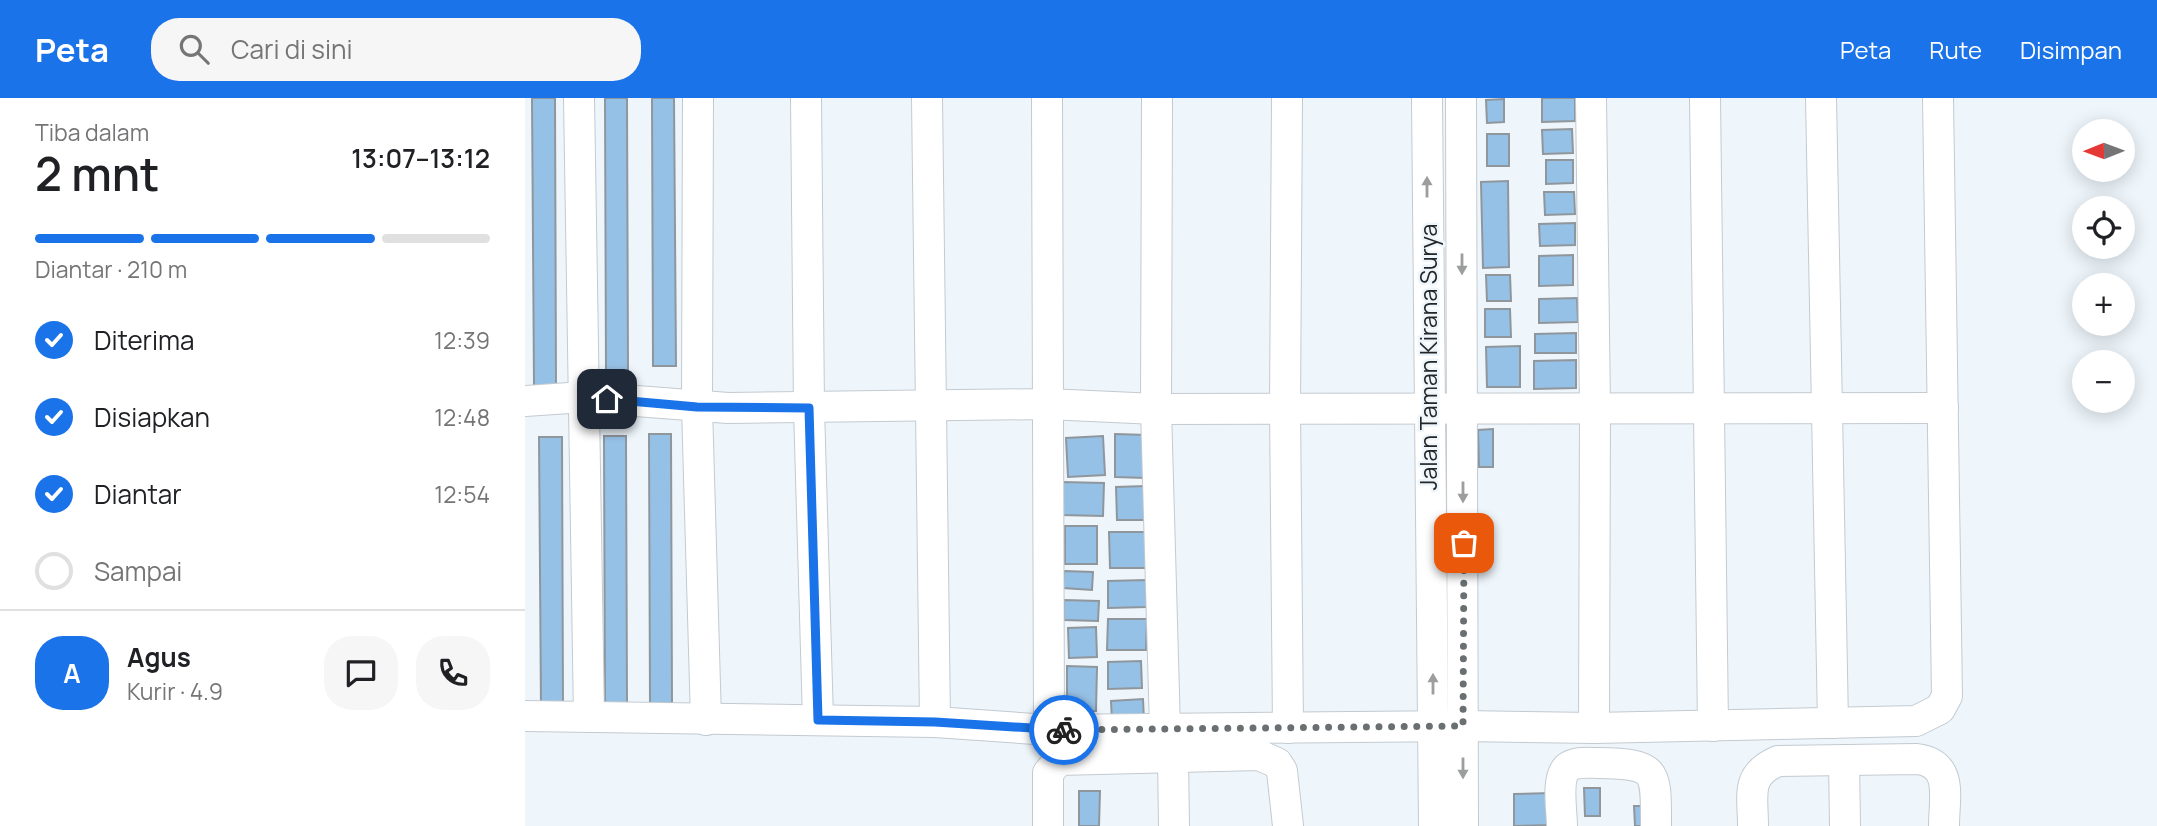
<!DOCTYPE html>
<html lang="id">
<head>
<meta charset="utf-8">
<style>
  :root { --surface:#fff; --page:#f6f6f6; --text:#202124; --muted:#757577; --line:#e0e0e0; --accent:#1a73e8 }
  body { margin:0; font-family:Manrope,sans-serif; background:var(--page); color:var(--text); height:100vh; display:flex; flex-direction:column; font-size:26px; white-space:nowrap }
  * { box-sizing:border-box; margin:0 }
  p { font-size:23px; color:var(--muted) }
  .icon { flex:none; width:38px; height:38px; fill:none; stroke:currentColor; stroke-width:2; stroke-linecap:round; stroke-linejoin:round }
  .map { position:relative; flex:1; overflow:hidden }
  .panel { display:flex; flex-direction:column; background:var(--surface); width:525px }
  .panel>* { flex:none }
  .needle { width:46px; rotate:269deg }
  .tools { position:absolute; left:1547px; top:21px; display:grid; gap:14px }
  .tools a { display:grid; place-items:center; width:63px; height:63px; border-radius:50%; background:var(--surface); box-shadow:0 4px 18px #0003; font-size:35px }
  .pin { position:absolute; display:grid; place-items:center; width:60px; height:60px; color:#fff; margin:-30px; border-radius:14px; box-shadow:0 4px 10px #0006 }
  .courier { position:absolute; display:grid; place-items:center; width:70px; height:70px; margin:-35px; border:5px solid #1a73e8; border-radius:50%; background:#fff; color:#222; box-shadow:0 2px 9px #0007 }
  .headline em { font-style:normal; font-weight:600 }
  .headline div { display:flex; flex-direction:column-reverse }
  .headline { display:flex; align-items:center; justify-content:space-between; height:119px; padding:0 35px }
  h1 { font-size:46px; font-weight:600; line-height:52px }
  .bar { display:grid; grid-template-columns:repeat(4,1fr); gap:10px 7px; align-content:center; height:84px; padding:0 35px }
  .bar i { height:9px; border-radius:5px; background:var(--line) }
  .bar .current { background:var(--accent) }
  .bar p { grid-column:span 4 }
  .line { display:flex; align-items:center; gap:18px; padding:0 35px; border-top:2px solid var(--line) }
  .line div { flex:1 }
  .round { display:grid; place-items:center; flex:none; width:74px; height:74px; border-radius:28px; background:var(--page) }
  ol { padding:0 35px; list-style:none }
  li { display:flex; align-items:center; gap:21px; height:77px }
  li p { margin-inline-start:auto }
  li .icon { padding:7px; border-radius:50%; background:var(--accent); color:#fff; stroke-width:4 }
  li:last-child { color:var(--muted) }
  li i { width:38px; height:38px; border:4px solid var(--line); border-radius:50% }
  header { display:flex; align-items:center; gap:42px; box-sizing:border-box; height:98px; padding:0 35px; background:var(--accent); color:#fff }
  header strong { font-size:33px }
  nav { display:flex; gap:38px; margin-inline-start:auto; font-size:24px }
  .search { width:490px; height:63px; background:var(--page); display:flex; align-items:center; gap:18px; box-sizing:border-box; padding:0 24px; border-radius:28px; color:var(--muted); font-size:26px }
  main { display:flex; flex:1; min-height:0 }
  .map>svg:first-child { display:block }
  .building { fill:#96c1e6; stroke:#8f969c; stroke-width:2 }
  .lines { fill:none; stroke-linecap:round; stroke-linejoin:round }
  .minor-casing { stroke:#c3cad0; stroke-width:32 }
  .minor { stroke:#fff; stroke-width:30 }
  .oneway { fill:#9c9d9e }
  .done { stroke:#6a6f72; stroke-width:7; stroke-dasharray:0 12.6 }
  .route { stroke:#1a73e8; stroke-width:9 }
  .labels { text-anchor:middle; stroke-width:5; stroke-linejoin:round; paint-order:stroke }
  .street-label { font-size:23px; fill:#232628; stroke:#eef6fc }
</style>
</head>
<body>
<header>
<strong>Peta</strong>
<div class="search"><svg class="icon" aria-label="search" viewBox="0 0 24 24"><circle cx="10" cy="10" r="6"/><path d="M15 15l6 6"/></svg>Cari di sini</div>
<nav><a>Peta</a><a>Rute</a><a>Disimpan</a></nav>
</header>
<main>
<section class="panel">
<div class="headline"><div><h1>2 mnt</h1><p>Tiba dalam</p></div><em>13:07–13:12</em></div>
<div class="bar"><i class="current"></i><i class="current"></i><i class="current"></i><i></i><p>Diantar · 210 m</p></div>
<ol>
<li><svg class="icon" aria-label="check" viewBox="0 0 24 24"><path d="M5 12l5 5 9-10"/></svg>Diterima<p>12:39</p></li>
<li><svg class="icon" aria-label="check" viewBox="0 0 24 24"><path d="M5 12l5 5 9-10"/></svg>Disiapkan<p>12:48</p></li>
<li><svg class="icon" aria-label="check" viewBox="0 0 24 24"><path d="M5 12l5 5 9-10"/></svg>Diantar<p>12:54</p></li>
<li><i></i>Sampai</li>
</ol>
<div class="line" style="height:126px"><b class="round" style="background:var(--accent);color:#fff">A</b><div><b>Agus</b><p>Kurir · 4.9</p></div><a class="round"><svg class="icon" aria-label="chat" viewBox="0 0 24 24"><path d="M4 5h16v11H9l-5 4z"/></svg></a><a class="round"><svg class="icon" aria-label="phone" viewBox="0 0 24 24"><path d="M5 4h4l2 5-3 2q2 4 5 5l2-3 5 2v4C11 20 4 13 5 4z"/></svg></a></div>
</section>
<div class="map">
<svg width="1632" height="728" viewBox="0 0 1632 728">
  <rect width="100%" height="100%" fill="#eef6fc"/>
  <g class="building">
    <path d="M7,0H30L31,288H9Z"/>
    <path d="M80,0H102L103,274H81Z"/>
    <path d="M127,0H149L151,268H128Z"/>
    <path d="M1017,0H1050V23L1017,24Z"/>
    <path d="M979,1V24L962,25L961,2Z"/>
    <path d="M1047,31L1048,55L1018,56L1017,32Z"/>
    <rect x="962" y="36" width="22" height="32"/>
    <path d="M1021,62H1048V85L1021,86Z"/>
    <path d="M983,83L984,169L958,170L956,84Z"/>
    <path d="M1019,94H1049L1050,116L1020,117Z"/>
    <path d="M1050,125V147L1015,148L1014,126Z"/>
    <path d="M1048,157V187L1014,188V158Z"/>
    <path d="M961,177H985L986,203H962Z"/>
    <path d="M1052,200L1053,224L1014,225V201Z"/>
    <path d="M960,211H985L986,239H960Z"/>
    <path d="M1051,235V255H1010V236Z"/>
    <path d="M995,248V289H962L961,249Z"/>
    <path d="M1051,262V290L1009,291V263Z"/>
    <path d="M968,331V369H954L953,332Z"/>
    <path d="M124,336H146L147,605H125Z"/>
    <path d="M590,336L622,337L621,380L590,379Z"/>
    <path d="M79,338H101L102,607H80Z"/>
    <path d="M578,338L580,377L543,379L541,340Z"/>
    <path d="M14,339H37L38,609H16Z"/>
    <path d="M537,384L579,385L578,418L536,417Z"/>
    <path d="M620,388V422H592L591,389Z"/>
    <rect x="540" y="428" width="32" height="38"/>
    <path d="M584,434H624L625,470H585Z"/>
    <path d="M539,473L568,474L567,492L538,490Z"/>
    <path d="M621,482L622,509L583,510V483Z"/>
    <path d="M539,502L574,503L573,523L539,522Z"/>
    <path d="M583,521H622L621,552H582Z"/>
    <path d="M571,529L572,559L544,560L543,530Z"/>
    <path d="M616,563L617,590L583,591V564Z"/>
    <path d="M542,568L572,569L571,613H542Z"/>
    <path d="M618,601L619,622L587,623L586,603Z"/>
    <path d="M1059,690H1075V718H1060Z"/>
    <path d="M554,693H575L574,728H554Z"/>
    <path d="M1026,695V727L989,728V696Z"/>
    <path d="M1109,708H1126L1127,728H1110Z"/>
  </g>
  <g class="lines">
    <defs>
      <g id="minor">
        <path d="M54,0L64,619"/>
        <path d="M173,0L172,309L181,622"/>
        <path d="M281,0L284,310L293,622"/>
        <path d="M402,0L410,624"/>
        <path d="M522,0L524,632"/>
        <path d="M632,0L631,311L640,631"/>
        <path d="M762,0L760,310L763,630"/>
        <path d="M902,0L909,728"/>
        <path d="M936,0L938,728"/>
        <path d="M1066,0L1070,310L1069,630"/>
        <path d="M1180,0L1188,628"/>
        <path d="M1296,0L1308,625"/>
        <path d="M0,303L59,299L203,310L522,306L631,311L1418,310"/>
        <path d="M0,618L410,624L524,632L938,628L1069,630L1391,623L1415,611L1422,598L1413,0"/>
        <path d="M648,660L649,728"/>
        <path d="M1319,662L1320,728"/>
        <path d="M523,728V675L534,662L734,657L752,665L757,673L763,728"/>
        <path d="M1037,728C1037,713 1031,681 1042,670C1050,663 1064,665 1074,665C1133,666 1131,672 1131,728"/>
        <path d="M1228,728C1228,697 1220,677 1253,663L1392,661C1429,666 1419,699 1419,728"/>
      </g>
    </defs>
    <use href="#minor" class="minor-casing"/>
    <use href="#minor" class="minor"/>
  </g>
  <defs><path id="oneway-solid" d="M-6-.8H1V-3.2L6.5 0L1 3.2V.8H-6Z" transform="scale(1.75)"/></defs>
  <g class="oneway">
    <use href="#oneway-solid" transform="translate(902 89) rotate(-90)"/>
    <use href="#oneway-solid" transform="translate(937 166) rotate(90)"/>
    <use href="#oneway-solid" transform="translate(938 394) rotate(90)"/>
    <use href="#oneway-solid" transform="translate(908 586) rotate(-90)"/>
    <use href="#oneway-solid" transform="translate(938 670) rotate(90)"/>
  </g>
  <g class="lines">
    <path class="done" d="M539,632L938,628L939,445"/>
    <path class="route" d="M82,301L172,309L284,310L293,622L410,624L539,632"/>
  </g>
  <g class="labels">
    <g class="street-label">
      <text transform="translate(904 259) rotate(-90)" y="8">Jalan Taman Kirana Surya</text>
    </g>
  </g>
</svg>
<div class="tools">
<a><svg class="needle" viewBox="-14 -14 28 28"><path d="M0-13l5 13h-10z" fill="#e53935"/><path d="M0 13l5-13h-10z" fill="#757577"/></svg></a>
<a><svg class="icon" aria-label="locate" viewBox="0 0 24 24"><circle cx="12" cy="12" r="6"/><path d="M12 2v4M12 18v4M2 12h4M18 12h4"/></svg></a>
<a>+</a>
<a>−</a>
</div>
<div class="pin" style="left:939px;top:445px;background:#ea580c"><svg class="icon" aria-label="bag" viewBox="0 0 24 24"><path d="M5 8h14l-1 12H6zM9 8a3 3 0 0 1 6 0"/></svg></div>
<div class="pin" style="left:82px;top:301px;background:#1f2937"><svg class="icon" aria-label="home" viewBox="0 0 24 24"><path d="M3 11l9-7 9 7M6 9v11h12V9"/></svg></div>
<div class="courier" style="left:539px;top:632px"><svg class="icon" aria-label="bike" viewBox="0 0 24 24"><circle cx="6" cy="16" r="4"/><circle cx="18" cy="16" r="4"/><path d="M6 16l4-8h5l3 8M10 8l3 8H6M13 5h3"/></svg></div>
</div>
</main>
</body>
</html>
